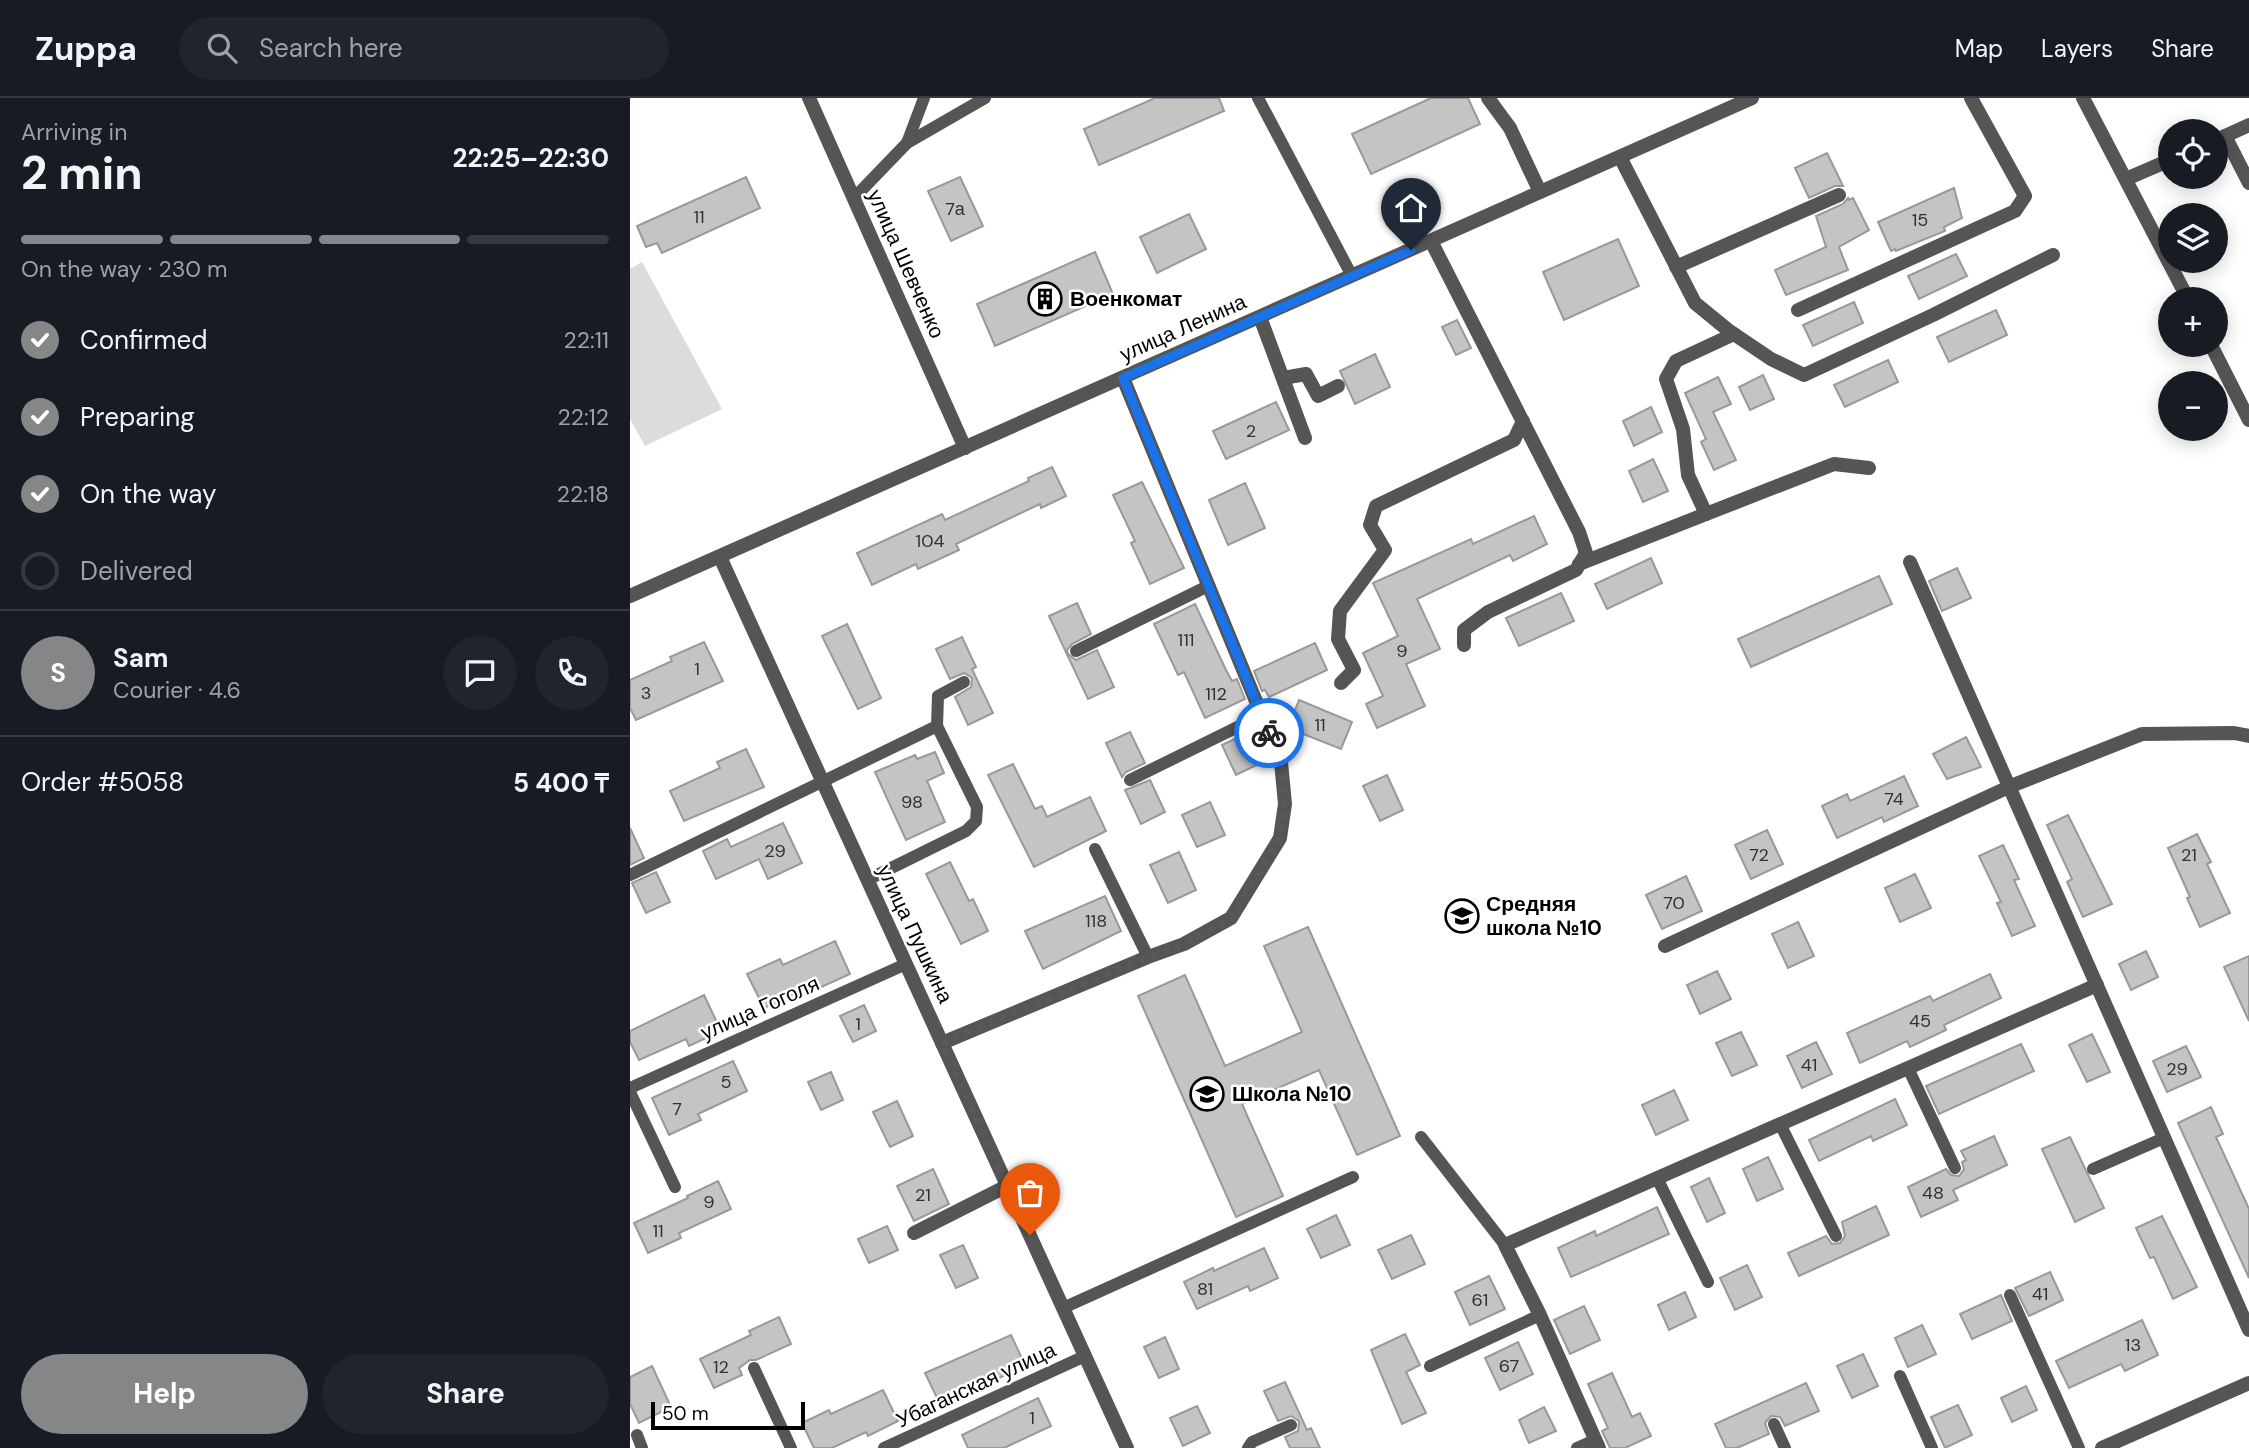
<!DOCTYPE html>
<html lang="en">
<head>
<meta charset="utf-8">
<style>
  :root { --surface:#171b24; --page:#20242c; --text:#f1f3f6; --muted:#9ea1a6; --line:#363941; --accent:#858687 }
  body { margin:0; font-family:"DM Sans",sans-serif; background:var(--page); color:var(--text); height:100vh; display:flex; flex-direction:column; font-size:26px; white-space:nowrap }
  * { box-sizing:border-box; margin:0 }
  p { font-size:23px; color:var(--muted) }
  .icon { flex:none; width:38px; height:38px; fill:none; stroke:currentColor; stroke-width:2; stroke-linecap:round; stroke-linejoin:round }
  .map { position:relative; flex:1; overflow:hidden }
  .details { display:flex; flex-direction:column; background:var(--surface); width:630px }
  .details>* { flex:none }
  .buttons { position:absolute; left:1528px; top:21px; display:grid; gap:14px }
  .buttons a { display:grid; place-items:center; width:70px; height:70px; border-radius:50%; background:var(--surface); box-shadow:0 4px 18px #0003; font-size:35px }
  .scale { position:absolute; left:21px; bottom:18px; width:154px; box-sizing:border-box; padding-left:7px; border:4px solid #000; border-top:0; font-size:19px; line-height:24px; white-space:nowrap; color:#000; -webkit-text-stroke:5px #fff; paint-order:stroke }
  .pin { position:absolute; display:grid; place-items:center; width:60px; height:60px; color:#fff; margin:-72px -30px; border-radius:50% 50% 50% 0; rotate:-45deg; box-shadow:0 0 7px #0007 }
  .pin .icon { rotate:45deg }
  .courier { position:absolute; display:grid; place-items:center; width:70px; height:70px; margin:-35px; border:5px solid #1a73e8; border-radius:50%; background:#fff; color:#222; box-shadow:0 2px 9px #0007 }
  .headline em { font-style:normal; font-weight:700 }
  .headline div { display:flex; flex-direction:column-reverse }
  .headline { display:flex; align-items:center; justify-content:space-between; height:119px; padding:0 21px }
  h1 { font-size:46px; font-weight:700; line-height:52px }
  .bar { display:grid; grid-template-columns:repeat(4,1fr); gap:10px 7px; align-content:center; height:84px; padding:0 21px }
  .bar i { height:9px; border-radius:5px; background:var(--line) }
  .bar .active { background:var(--accent) }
  .bar p { grid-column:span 4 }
  .line { display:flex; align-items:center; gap:18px; padding:0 21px; border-top:2px solid var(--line) }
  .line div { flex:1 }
  .round { display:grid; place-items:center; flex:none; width:74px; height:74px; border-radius:37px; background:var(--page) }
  ol { padding:0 21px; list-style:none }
  li { display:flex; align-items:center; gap:21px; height:77px }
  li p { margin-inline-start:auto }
  li .icon { padding:7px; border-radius:50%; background:var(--accent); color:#fff; stroke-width:4 }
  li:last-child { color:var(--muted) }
  li i { width:38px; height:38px; border:4px solid var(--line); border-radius:50% }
  .button { display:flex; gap:14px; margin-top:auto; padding:14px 21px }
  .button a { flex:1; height:80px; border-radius:42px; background:var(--accent); color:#fff; font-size:28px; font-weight:700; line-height:80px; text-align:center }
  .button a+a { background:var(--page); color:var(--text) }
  header { display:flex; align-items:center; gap:42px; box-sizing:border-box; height:98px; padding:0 35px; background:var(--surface); border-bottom:2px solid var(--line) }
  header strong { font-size:33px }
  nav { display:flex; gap:38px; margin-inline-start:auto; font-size:24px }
  .search { width:490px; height:63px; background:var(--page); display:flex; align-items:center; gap:18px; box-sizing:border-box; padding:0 24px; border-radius:38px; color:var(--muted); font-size:26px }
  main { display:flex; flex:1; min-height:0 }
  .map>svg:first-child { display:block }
  .green { fill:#dcdcdc }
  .building { fill:#c4c4c4; stroke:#999; stroke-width:2 }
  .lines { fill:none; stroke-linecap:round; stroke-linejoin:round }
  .service { stroke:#555; stroke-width:12 }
  .minor { stroke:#555; stroke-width:14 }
  .tertiary { stroke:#555; stroke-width:14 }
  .done { stroke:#595959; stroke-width:7; stroke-dasharray:0 12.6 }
  .route { stroke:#1a73e8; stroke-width:9 }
  .labels { text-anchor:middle; stroke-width:5; stroke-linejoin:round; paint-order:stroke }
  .number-label { font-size:18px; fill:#313131 }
  .street-label { font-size:21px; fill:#000; stroke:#fff }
  .poi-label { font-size:21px; font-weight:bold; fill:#000; stroke:#fff; text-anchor:start }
</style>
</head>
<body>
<header>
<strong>Zuppa</strong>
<div class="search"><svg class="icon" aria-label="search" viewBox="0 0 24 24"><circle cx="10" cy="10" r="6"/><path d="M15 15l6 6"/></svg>Search here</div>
<nav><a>Map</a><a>Layers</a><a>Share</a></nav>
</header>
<main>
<section class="details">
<div class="headline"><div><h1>2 min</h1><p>Arriving in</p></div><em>22:25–22:30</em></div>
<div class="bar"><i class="active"></i><i class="active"></i><i class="active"></i><i></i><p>On the way · 230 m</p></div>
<ol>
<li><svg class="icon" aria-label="check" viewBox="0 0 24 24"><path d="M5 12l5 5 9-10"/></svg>Confirmed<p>22:11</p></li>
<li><svg class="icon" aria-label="check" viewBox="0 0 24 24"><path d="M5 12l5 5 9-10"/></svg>Preparing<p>22:12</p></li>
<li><svg class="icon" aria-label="check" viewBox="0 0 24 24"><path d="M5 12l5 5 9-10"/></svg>On the way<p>22:18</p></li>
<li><i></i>Delivered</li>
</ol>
<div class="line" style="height:126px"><b class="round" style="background:var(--accent);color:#fff">S</b><div><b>Sam</b><p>Courier · 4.6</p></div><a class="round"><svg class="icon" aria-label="chat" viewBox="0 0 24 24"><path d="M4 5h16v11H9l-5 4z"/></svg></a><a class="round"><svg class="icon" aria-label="phone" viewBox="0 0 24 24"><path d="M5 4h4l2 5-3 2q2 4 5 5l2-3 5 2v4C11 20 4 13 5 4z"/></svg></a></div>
<div class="line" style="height:91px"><div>Order #5058</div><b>5 400 ₸</b></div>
<div class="button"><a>Help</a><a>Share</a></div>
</section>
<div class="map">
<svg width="1619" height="1350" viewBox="0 0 1619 1350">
  <rect width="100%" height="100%" fill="#fff"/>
  <path class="green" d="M12,164L92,311L15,348L0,321V171Z"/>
  <g class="building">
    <path d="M525,0H589L594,13L469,67L454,31Z"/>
    <path d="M801,0H838L850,26L741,76L722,36Z"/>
    <path d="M1197,55L1213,88H1205L1179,100L1165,70Z"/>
    <path d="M116,79L130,110L32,155L27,145L16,149L7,128Z"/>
    <path d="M330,79L353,128L321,143L298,93Z"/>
    <path d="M1324,90L1332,120L1314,129L1315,133L1266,153L1265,151L1261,153L1248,124Z"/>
    <path d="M1218,100L1219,102L1223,100L1239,132L1209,149L1218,172L1156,197L1145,172L1196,149L1186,118L1213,106Z"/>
    <path d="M559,116L576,151L527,175L510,139Z"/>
    <path d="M988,141L1009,188L934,222L913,174Z"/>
    <path d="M465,154L483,196L365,248L347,206Z"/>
    <path d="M1326,156L1337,178L1289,201L1278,178Z"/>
    <path d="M1224,204L1233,225L1183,248L1173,227Z"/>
    <path d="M1366,212L1377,237L1319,264L1307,239Z"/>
    <path d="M827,222L841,250L826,257L812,229Z"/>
    <path d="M745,256L760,289L725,306L710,273Z"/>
    <path d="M1258,262L1268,284L1215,309L1204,287Z"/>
    <path d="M1133,277L1144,301L1120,312L1109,289Z"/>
    <path d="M1088,279L1101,306L1083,314L1106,362L1084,372L1071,344L1076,341L1055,295Z"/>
    <path d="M646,304L659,332L596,361L583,333Z"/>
    <path d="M1021,309L1032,334L1004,348L993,323Z"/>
    <path d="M1023,361L1038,393L1013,404L999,373Z"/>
    <path d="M422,369L436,398L411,410L410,406L326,446L329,452L288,471L286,466L242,487L227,455L312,416L315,422L399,383L398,380Z"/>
    <path d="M512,384L554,470L520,486L501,445L505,443L483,397Z"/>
    <path d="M615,385L635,430L598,447L579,402Z"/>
    <path d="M904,418L917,446L883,463L880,457L787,501L810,551L776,566L795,608L747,630L736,606L753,598L733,555L768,538L743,485L841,441L843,446Z"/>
    <path d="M1021,460L1032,485L977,511L965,486Z"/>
    <path d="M1327,470L1341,500L1312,513L1299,483Z"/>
    <path d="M1249,478L1262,506L1121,569L1108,541Z"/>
    <path d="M931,495L944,523L889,548L876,520Z"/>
    <path d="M447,505L461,536L442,546L437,552L438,556L446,562L467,552L484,589L458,601L419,518Z"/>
    <path d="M565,506L596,572L602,583L607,581L615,601L575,620L554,574L548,577L524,526Z"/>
    <path d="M217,526L251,600L228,611L192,538Z"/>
    <path d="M332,539L346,569L342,571L363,615L338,627L325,599L341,589L342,580L334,575L320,581L306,551Z"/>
    <path d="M74,544L93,583L6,622L0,610V582L42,563L40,559Z"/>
    <path d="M685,545L697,572L639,599L635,592L632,593L624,573Z"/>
    <path d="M669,602L722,624L711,651L658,630Z"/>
    <path d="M500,634L515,665L496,674L492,679L476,645Z"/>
    <path d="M619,634L633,664L606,677L592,647Z"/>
    <path d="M1336,639L1351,669L1317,681L1303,656Z"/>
    <path d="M116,651L134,689L54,723L40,693L90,670L87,664Z"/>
    <path d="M305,654L314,675L297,683L315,724L276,742L245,674L285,657L287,661Z"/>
    <path d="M383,666L405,711L412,708L417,719L460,699L476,733L404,769L358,677Z"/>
    <path d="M757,677L773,712L750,723L733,688Z"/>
    <path d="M1274,678L1288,708L1254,724L1252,719L1207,740L1192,708L1217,696L1220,703Z"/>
    <path d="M520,682L535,714L511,726L495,692Z"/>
    <path d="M580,704L595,737L567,749L552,717Z"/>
    <path d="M1438,717L1482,806L1453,819L1437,784L1442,781L1417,727Z"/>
    <path d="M153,725L172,765L138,781L129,761L86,781L73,753L97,741L101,749Z"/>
    <path d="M0,730L14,760L0,767Z"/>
    <path d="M1137,732L1153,766L1121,781L1105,747Z"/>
    <path d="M1567,736L1581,764L1577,766L1600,815L1570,829L1557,800L1560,799L1538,750Z"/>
    <path d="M1373,747L1389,781L1384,782L1405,828L1382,838L1367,805L1371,804L1349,758Z"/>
    <path d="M549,754L566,792L538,805L520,767Z"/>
    <path d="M320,764L339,803L343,801L358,833L331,846L296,776Z"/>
    <path d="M26,774L40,804L16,815L2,785Z"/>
    <path d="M1285,776L1301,810L1270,824L1255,790Z"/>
    <path d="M1056,778L1072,813L1032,831L1016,797Z"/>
    <path d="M475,798L491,833L413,871L395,833Z"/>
    <path d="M1168,824L1184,858L1158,870L1142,836Z"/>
    <path d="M678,829L770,1038L727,1057L689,972L612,1006L653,1098L606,1119L508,898L555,877L595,968L672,934L634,848Z"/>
    <path d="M205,843L220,876L187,891L185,887L134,910L117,876L150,861L153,867Z"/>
    <path d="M1516,853L1528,879L1501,892L1489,866Z"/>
    <path d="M1619,858V923L1594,869Z"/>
    <path d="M1087,873L1101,901L1070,916L1057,887Z"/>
    <path d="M1360,876L1371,900L1314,927L1316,932L1280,949L1277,943L1230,965L1217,935L1300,898L1303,903Z"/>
    <path d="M74,897L91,933L59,948L56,941L9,962L0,944V933Z"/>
    <path d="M234,907L246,933L223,944L210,918Z"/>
    <path d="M1111,934L1127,967L1102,978L1086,945Z"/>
    <path d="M1462,936L1480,974L1457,984L1439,947Z"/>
    <path d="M1186,944L1202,976L1172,990L1157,958Z"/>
    <path d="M1391,946L1404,973L1309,1016L1296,988Z"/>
    <path d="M1556,948L1571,979L1537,994L1523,963Z"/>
    <path d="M103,963L117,993L68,1016L71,1022L39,1037L22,1000Z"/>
    <path d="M201,974L213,1002L191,1012L178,984Z"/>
    <path d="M1044,992L1058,1022L1026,1037L1012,1007Z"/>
    <path d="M1265,1001L1277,1027L1243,1043L1241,1038L1189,1063L1179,1042Z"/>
    <path d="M267,1003L283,1038L260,1049L243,1014Z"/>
    <path d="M1581,1009L1593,1036L1586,1039L1619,1111V1180L1548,1025Z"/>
    <path d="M1364,1038L1377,1067L1323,1092L1328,1102L1291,1119L1278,1089L1316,1071L1321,1077L1329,1078L1334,1071L1332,1064L1336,1062L1331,1053Z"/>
    <path d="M1440,1039L1474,1110L1445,1124L1412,1051Z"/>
    <path d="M1138,1059L1153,1091L1127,1103L1113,1071Z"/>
    <path d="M303,1071L319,1106L284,1123L267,1088Z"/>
    <path d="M1079,1080L1095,1115L1077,1124L1061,1089Z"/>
    <path d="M88,1083L101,1111L49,1135L51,1140L18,1155L4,1125L58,1100L57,1098Z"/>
    <path d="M1246,1108L1259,1137L1169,1178L1158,1155L1196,1138L1202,1146L1210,1145L1215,1138L1212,1124Z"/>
    <path d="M1027,1109L1039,1136L941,1179L928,1150L965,1133L966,1138Z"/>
    <path d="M706,1117L720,1147L691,1160L677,1131Z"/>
    <path d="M1532,1118L1567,1189L1543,1201L1524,1159L1520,1160L1506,1130Z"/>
    <path d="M257,1128L268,1152L239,1165L228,1141Z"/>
    <path d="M781,1137L795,1166L762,1181L748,1152Z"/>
    <path d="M333,1147L348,1180L326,1190L310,1157Z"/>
    <path d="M634,1150L648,1180L620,1193L618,1188L567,1211L554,1184L583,1170L584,1173Z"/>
    <path d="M1117,1167L1132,1199L1105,1212L1090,1180Z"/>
    <path d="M1420,1174L1433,1202L1399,1218L1385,1190Z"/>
    <path d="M859,1178L875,1211L840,1227L825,1194Z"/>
    <path d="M1055,1194L1066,1219L1039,1232L1028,1207Z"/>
    <path d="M1371,1197L1382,1223L1342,1241L1330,1216Z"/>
    <path d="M954,1208L970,1242L940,1256L924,1222Z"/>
    <path d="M149,1219L161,1246L126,1262H120L109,1270L112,1277L84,1290L70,1261L121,1237L119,1233Z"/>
    <path d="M1512,1222L1528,1257L1495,1273L1491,1266L1439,1290L1426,1263Z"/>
    <path d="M1292,1227L1306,1256L1278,1269L1265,1240Z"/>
    <path d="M775,1236L790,1267L776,1274L796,1315L772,1326L741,1252Z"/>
    <path d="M381,1237L395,1267L363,1283L361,1278L308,1302L295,1275Z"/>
    <path d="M535,1239L549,1271L529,1280L514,1249Z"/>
    <path d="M888,1244L903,1276L870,1292L855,1260Z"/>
    <path d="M1233,1256L1248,1288L1222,1300L1207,1268Z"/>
    <path d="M22,1268L41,1309L9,1325L0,1306V1279Z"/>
    <path d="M982,1275L1002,1319L1010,1315L1021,1338L995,1350H980L972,1333L978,1330L958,1286Z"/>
    <path d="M655,1284L677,1332L681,1330L690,1350H660L655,1339L668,1333L669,1323L661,1318L648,1323L634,1293Z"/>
    <path d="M1176,1285L1189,1313L1155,1328L1150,1319L1141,1318L1135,1325L1139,1336L1107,1350H1096L1085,1326Z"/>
    <path d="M1396,1288L1407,1312L1382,1324L1371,1300Z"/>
    <path d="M253,1292L268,1323L238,1338L236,1334L202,1350H184L172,1325L199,1312L201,1316Z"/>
    <path d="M408,1300L421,1328L374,1350H338L332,1337Z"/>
    <path d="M1328,1307L1342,1337L1315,1350L1301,1319Z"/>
    <path d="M567,1308L580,1335L553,1348L540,1320Z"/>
    <path d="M914,1309L926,1333L899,1345L889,1322Z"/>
  </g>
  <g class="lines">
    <g class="service">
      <path d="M628,0L722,178"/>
      <path d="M277,45L294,0"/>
      <path d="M224,100L277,45L355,0"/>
      <path d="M446,553L578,488"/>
      <path d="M307,628L308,598L334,584"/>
      <path d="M500,682L632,617"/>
      <path d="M465,751L518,859"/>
      <path d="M0,777L307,628L347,709L346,723L336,733L237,782"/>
      <path d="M1278,970L1325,1070"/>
      <path d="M0,990L276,866"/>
      <path d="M0,994L45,1089"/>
      <path d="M1150,1026L1206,1138"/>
      <path d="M791,1039L875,1147"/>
      <path d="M1463,1071L1534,1040"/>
      <path d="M1027,1080L1078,1184"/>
      <path d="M1380,1197L1449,1350"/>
      <path d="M433,1210L723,1079"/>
      <path d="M800,1268L910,1217"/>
      <path d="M124,1270L161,1350"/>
      <path d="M1270,1278L1302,1350"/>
      <path d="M1144,1326L1155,1350"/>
      <path d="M7,1337L12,1350"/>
      <path d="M254,1350L455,1258"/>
      <path d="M618,1350L622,1344L661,1327"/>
      <path d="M947,1350L965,1342"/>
    </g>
    <g class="minor">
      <path d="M179,0L335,350"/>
      <path d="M858,0L880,30L910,94"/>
      <path d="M1595,38L1619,85"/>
      <path d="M1586,42L1619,27"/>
      <path d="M990,59L1065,205L1098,232L1141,261L1174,277L1303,217L1423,157"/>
      <path d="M1496,81L1540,62"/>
      <path d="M801,143L949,434L956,455L946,472L858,514L834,532V547"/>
      <path d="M1046,169L1209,97"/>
      <path d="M1168,212L1385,113L1395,98L1341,0"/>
      <path d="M630,219L675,340"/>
      <path d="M653,280L676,276L688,298L708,288"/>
      <path d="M1076,416L1204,366L1239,370"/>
      <path d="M1280,464L1619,1232"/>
      <path d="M949,466L1076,416L1058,377L1053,331L1036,281L1046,263L1104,236"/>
      <path d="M711,585L724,572L708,541L710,513L755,452L740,427L746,408L884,342L893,323"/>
      <path d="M1035,848L1381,688L1512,636L1604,635L1619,638"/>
      <path d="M312,945L518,859L554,846L601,820L650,740L655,706L651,664L493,280"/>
      <path d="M284,1135L377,1088"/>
      <path d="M969,1350L910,1217L875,1147L1467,887"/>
    </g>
    <g class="tertiary">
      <path d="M1453,0L1558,201"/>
      <path d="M1581,247L1619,322"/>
      <path d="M90,459L497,1350"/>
      <path d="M0,498L1122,0"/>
      <path d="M1472,1350L1619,1285"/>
    </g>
  </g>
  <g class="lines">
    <path class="done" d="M400,1137L312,945L518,859L554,846L601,820L650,740L655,706L651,664L639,635"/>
    <path class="route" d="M639,635L493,280L781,152"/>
  </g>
  <defs>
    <symbol id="building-ring" viewBox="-11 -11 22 22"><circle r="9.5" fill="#fff" stroke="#000" stroke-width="1.5"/><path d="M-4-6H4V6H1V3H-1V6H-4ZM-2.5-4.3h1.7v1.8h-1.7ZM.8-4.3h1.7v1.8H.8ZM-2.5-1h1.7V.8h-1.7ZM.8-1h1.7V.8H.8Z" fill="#000"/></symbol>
    <symbol id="school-ring" viewBox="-11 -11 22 22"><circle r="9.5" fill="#fff" stroke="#000" stroke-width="1.5"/><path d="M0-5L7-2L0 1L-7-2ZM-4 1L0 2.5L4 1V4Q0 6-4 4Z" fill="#000"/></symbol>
  </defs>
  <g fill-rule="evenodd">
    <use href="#building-ring" x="396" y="182" width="38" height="38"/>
    <use href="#school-ring" x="813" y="799" width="38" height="38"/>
    <use href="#school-ring" x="558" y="977" width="38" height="38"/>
  </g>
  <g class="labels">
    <g class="number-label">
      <text x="325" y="117">7а</text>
      <text x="69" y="125">11</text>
      <text x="1290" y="128">15</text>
      <text x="621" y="339">2</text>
      <text x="300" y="449">104</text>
      <text x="556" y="548">111</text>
      <text x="772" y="559">9</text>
      <text x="67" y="577">1</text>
      <text x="16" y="601">3</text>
      <text x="586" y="602">112</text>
      <text x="690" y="633">11</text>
      <text x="1264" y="707">74</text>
      <text x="282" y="710">98</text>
      <text x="145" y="759">29</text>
      <text x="1129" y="763">72</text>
      <text x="1559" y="763">21</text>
      <text x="1044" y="811">70</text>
      <text x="466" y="829">118</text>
      <text x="1290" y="929">45</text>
      <text x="228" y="932">1</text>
      <text x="1179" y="973">41</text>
      <text x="1547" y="977">29</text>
      <text x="96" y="990">5</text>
      <text x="47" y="1017">7</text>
      <text x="1303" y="1101">48</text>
      <text x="293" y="1103">21</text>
      <text x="79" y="1110">9</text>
      <text x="28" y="1139">11</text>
      <text x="575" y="1197">81</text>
      <text x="1410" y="1202">41</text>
      <text x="850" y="1208">61</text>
      <text x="1503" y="1253">13</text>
      <text x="879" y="1274">67</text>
      <text x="91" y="1275">12</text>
      <text x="402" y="1326">1</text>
    </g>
    <g class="street-label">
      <text transform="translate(276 166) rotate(66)" y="7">улица Шевченко</text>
      <text transform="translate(553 230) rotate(-24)" y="7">улица Ленина</text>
      <text transform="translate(285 836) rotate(65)" y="7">улица Пушкина</text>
      <text transform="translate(130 910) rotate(-24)" y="7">улица Гоголя</text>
      <text transform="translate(346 1287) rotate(-25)" y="7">Убаганская улица</text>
    </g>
    <g class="poi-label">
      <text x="440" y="208">Военкомат</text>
      <text x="856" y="813">Средняя<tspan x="856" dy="24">школа №10</tspan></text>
      <text x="602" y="1003">Школа №10</text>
    </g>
  </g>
</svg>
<div class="buttons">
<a><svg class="icon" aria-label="locate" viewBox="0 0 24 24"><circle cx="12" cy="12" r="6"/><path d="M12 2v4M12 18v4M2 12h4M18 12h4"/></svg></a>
<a><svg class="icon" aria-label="layers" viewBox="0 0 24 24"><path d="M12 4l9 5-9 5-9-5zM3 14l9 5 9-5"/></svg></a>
<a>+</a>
<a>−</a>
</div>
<div class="scale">50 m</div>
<div class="pin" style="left:400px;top:1137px;background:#ea580c"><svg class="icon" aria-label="bag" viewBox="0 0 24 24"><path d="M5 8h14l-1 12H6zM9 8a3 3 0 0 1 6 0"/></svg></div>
<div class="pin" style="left:781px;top:152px;background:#1f2937"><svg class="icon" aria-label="home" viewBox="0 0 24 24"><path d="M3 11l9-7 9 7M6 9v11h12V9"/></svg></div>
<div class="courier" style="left:639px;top:635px"><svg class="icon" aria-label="bike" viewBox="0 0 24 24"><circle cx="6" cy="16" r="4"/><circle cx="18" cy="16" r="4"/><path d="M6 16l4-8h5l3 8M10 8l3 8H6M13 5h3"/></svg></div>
</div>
</main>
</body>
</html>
